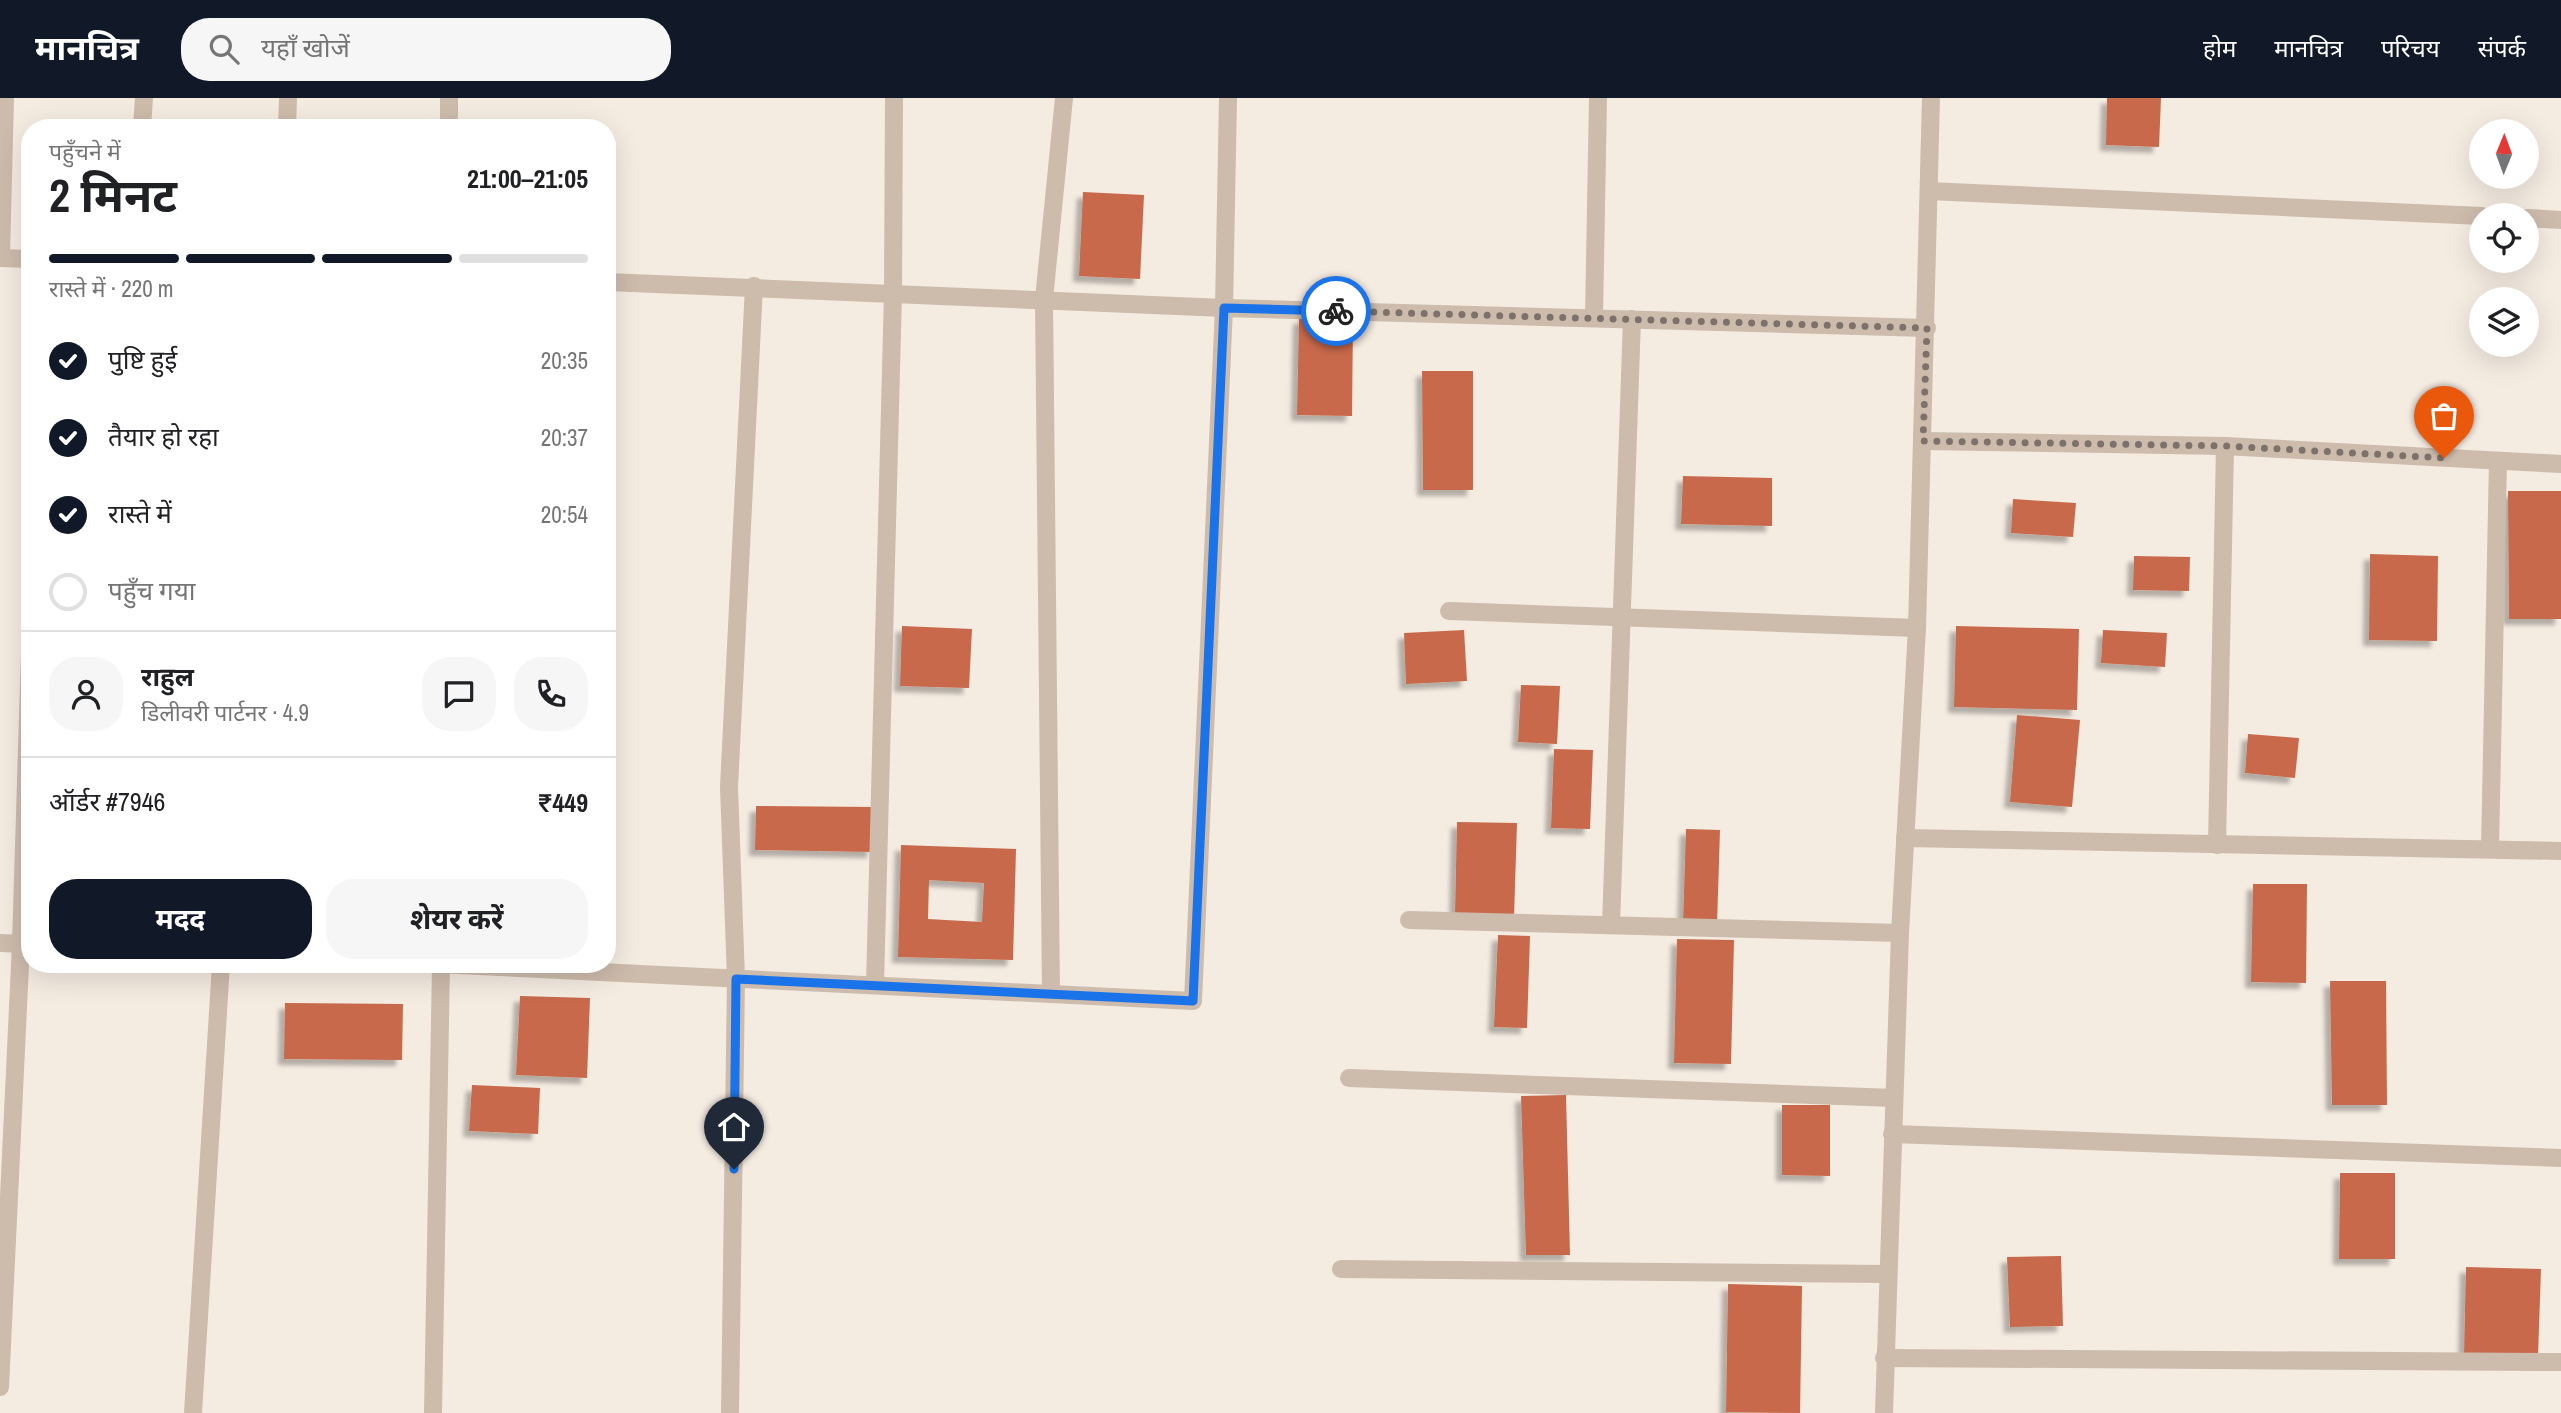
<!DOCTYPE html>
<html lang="hi">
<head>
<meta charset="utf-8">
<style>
  :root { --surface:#fff; --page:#f6f6f6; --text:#202124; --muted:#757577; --line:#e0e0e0; --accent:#111827 }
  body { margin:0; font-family:"Archivo Narrow","Noto Sans Devanagari",sans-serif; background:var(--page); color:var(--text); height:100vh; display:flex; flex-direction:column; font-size:26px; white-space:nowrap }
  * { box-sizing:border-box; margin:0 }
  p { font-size:23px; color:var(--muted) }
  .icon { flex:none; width:38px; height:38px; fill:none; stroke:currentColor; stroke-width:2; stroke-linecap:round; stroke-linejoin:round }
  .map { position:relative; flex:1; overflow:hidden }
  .panel { position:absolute; left:21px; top:21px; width:595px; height:854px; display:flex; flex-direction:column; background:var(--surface); border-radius:28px; box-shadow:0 7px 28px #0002 }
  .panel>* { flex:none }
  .needle { width:46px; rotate:1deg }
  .tools { position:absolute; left:2469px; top:21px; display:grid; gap:14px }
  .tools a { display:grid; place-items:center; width:70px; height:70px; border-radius:50%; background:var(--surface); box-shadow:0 7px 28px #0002; font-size:35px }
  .pin { position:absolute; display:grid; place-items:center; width:60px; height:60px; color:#fff; margin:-72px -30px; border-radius:50% 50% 50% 0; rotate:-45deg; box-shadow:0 0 7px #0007 }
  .pin .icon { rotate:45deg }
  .courier { position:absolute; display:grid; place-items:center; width:70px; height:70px; margin:-35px; border:5px solid #1a73e8; border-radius:50%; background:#fff; color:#222; box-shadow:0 2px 9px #0007 }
  .head em { font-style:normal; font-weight:700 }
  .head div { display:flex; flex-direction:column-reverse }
  .head { display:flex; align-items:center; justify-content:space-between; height:119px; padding:0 28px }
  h1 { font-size:46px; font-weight:700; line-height:52px }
  .bar { display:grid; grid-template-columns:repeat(4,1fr); gap:10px 7px; align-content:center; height:84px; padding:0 28px }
  .bar i { height:9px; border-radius:5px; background:var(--line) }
  .bar .current { background:var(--accent) }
  .bar p { grid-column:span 4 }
  .line { display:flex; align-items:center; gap:18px; padding:0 28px; border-top:2px solid var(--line) }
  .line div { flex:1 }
  .round { display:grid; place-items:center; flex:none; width:74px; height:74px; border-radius:28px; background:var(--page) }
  ol { padding:0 28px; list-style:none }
  li { display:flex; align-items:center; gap:21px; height:77px }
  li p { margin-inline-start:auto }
  li .icon { padding:7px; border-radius:50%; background:var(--accent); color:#fff; stroke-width:4 }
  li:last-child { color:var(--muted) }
  li i { width:38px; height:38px; border:4px solid var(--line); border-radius:50% }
  .cta { display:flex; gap:14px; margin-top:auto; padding:14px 28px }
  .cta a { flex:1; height:80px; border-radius:28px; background:var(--accent); color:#fff; font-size:28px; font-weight:700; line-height:80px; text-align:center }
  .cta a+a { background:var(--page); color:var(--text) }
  header { display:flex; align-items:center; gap:42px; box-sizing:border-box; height:98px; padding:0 35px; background:var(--accent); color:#fff }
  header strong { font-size:33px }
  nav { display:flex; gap:38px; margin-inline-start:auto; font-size:24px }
  .search { width:490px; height:63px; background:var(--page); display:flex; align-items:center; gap:18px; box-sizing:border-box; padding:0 24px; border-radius:28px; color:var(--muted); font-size:26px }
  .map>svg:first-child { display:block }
  .building { fill:#c8694b; fill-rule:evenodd; filter:url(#shadow) }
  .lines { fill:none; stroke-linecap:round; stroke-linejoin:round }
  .minor { stroke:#cdbbac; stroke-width:18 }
  .done { stroke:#7c716b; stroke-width:7; stroke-dasharray:0 12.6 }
  .route { stroke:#1a73e8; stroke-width:9 }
</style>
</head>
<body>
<header>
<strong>मानचित्र</strong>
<div class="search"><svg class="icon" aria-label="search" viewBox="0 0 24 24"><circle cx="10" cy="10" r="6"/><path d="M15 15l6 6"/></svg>यहाँ खोजें</div>
<nav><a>होम</a><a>मानचित्र</a><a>परिचय</a><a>संपर्क</a></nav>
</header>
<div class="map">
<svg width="2561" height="1315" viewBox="0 0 2561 1315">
  <defs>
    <filter id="shadow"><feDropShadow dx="-6" dy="6" stdDeviation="2" flood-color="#0004"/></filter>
  </defs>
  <rect width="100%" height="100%" fill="#f4ebe1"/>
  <g class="building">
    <path d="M2107,0H2161L2159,49L2106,47Z"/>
    <path d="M1083,94L1144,97L1140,181L1079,178Z"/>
    <path d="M1299,220L1353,221L1352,318L1297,317Z"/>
    <path d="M1422,273H1473V392H1423Z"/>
    <path d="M1683,378L1772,380V428L1681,426Z"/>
    <path d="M2508,393H2561V521H2509Z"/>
    <path d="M2013,401L2076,405L2073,439L2011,435Z"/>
    <path d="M2370,456L2438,458L2437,543L2369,542Z"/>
    <path d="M2134,458L2190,459L2189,493L2133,492Z"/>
    <path d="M902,528L972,531L969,590L900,588Z"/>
    <path d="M1956,528L2079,531L2077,612L1954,609Z"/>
    <path d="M1464,532L1467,583L1406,586L1404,535Z"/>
    <path d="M2103,532L2167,535L2165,569L2101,565Z"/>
    <path d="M1521,587L1560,588L1557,646L1518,644Z"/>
    <path d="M2017,617L2080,622L2072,709L2010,704Z"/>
    <path d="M2248,636L2299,640L2295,680L2245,675Z"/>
    <path d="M1554,651L1593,652L1590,731L1551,730Z"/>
    <path d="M756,708L874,709L873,754L755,752Z"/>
    <path d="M1457,724L1517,725L1514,819L1455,818Z"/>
    <path d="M1686,731L1720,732L1717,826H1683Z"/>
    <path d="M901,747L1016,751L1013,862L898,859ZM929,782L984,785L982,824L928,821Z"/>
    <path d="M2253,786H2307L2306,885L2251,884Z"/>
    <path d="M1498,837L1530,838L1527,930L1494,929Z"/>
    <path d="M1677,841L1734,842L1731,966L1674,965Z"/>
    <path d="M2330,883H2386L2387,1007H2332Z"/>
    <path d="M520,898L590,900L587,980L516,977Z"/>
    <path d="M285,905L403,906L402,962L284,961Z"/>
    <path d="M472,987L540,990L538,1036L469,1033Z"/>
    <path d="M1566,997L1570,1157H1526L1521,998Z"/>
    <path d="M1782,1007H1830V1078L1782,1077Z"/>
    <path d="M2340,1075H2395V1161H2339Z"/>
    <path d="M2061,1158L2063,1228L2010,1229L2007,1159Z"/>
    <path d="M2466,1169L2541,1171L2538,1258L2464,1257Z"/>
    <path d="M1728,1186L1802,1188L1800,1315L1726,1314Z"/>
  </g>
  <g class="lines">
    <g class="minor">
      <path d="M449,0V30"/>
      <path d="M142,30L144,0"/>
      <path d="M287,30L288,0"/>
      <path d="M1929,93L2482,118"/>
      <path d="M2527,120L2561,122"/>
      <path d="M0,160L30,161"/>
      <path d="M1,160L5,0"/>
      <path d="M607,184L1224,210L1927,230"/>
      <path d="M1594,219L1598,0"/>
      <path d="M1923,343L2225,348L2561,366"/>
      <path d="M1449,513L1917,530"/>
      <path d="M1905,740L2561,753"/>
      <path d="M2217,747L2225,348"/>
      <path d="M2490,751L2498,363"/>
      <path d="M1409,822L1900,835"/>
      <path d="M1611,827L1632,221"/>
      <path d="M0,845L21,846L30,554"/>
      <path d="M437,866L1193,903L1224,210L1228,0"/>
      <path d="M875,887L893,195L894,0"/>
      <path d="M1051,896L1044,201L1064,0"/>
      <path d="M1349,980L1894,1000"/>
      <path d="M1892,1036L2561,1060"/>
      <path d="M1341,1171L1886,1176"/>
      <path d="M1884,1260L2561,1264"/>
      <path d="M0,1289L21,846H30"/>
      <path d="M193,1315L221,866"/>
      <path d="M433,1315L441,866"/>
      <path d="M730,1315L736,881L729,689L754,188"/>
      <path d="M1884,1315L1900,835L1917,530L1931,0"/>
    </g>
  </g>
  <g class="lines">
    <path class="done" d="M1336,213L1927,230L1923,343L2225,348L2444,360"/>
    <path class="route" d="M734,1071L736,881L1193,903L1224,210L1336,213"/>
  </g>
</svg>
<div class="tools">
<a><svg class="needle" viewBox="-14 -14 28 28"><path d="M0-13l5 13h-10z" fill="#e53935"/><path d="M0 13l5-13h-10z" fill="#757577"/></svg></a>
<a><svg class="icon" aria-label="locate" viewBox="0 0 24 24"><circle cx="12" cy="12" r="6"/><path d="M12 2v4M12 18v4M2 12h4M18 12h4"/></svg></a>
<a><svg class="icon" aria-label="layers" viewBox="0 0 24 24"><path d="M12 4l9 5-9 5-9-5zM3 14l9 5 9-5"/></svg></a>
</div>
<div class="pin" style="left:2444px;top:360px;background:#ea580c"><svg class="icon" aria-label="bag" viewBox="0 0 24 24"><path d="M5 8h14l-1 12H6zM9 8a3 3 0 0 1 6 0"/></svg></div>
<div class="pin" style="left:734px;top:1071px;background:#1f2937"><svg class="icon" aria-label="home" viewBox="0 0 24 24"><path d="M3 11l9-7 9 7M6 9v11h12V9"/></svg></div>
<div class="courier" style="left:1336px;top:213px"><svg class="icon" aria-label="bike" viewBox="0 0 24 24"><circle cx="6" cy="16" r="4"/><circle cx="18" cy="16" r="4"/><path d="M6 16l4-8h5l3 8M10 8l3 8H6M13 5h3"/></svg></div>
<section class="panel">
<div class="head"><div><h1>2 मिनट</h1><p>पहुँचने में</p></div><em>21:00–21:05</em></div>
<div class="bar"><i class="current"></i><i class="current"></i><i class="current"></i><i></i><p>रास्ते में · 220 m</p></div>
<ol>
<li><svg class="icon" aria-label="check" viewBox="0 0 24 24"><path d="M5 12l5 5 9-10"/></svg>पुष्टि हुई<p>20:35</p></li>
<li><svg class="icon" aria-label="check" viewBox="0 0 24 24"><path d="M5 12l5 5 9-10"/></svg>तैयार हो रहा<p>20:37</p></li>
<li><svg class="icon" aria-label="check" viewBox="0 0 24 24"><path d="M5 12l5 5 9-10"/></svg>रास्ते में<p>20:54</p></li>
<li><i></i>पहुँच गया</li>
</ol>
<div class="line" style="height:126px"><a class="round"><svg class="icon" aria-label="person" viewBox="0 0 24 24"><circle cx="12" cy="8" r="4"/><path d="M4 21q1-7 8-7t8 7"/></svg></a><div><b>राहुल</b><p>डिलीवरी पार्टनर · 4.9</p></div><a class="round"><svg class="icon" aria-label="chat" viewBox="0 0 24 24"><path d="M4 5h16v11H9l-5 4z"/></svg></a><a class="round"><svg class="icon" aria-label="phone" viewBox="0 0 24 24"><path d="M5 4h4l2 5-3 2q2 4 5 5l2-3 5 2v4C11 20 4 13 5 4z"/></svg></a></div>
<div class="line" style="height:91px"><div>ऑर्डर #7946</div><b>₹449</b></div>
<div class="cta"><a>मदद</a><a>शेयर करें</a></div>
</section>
</div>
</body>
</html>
